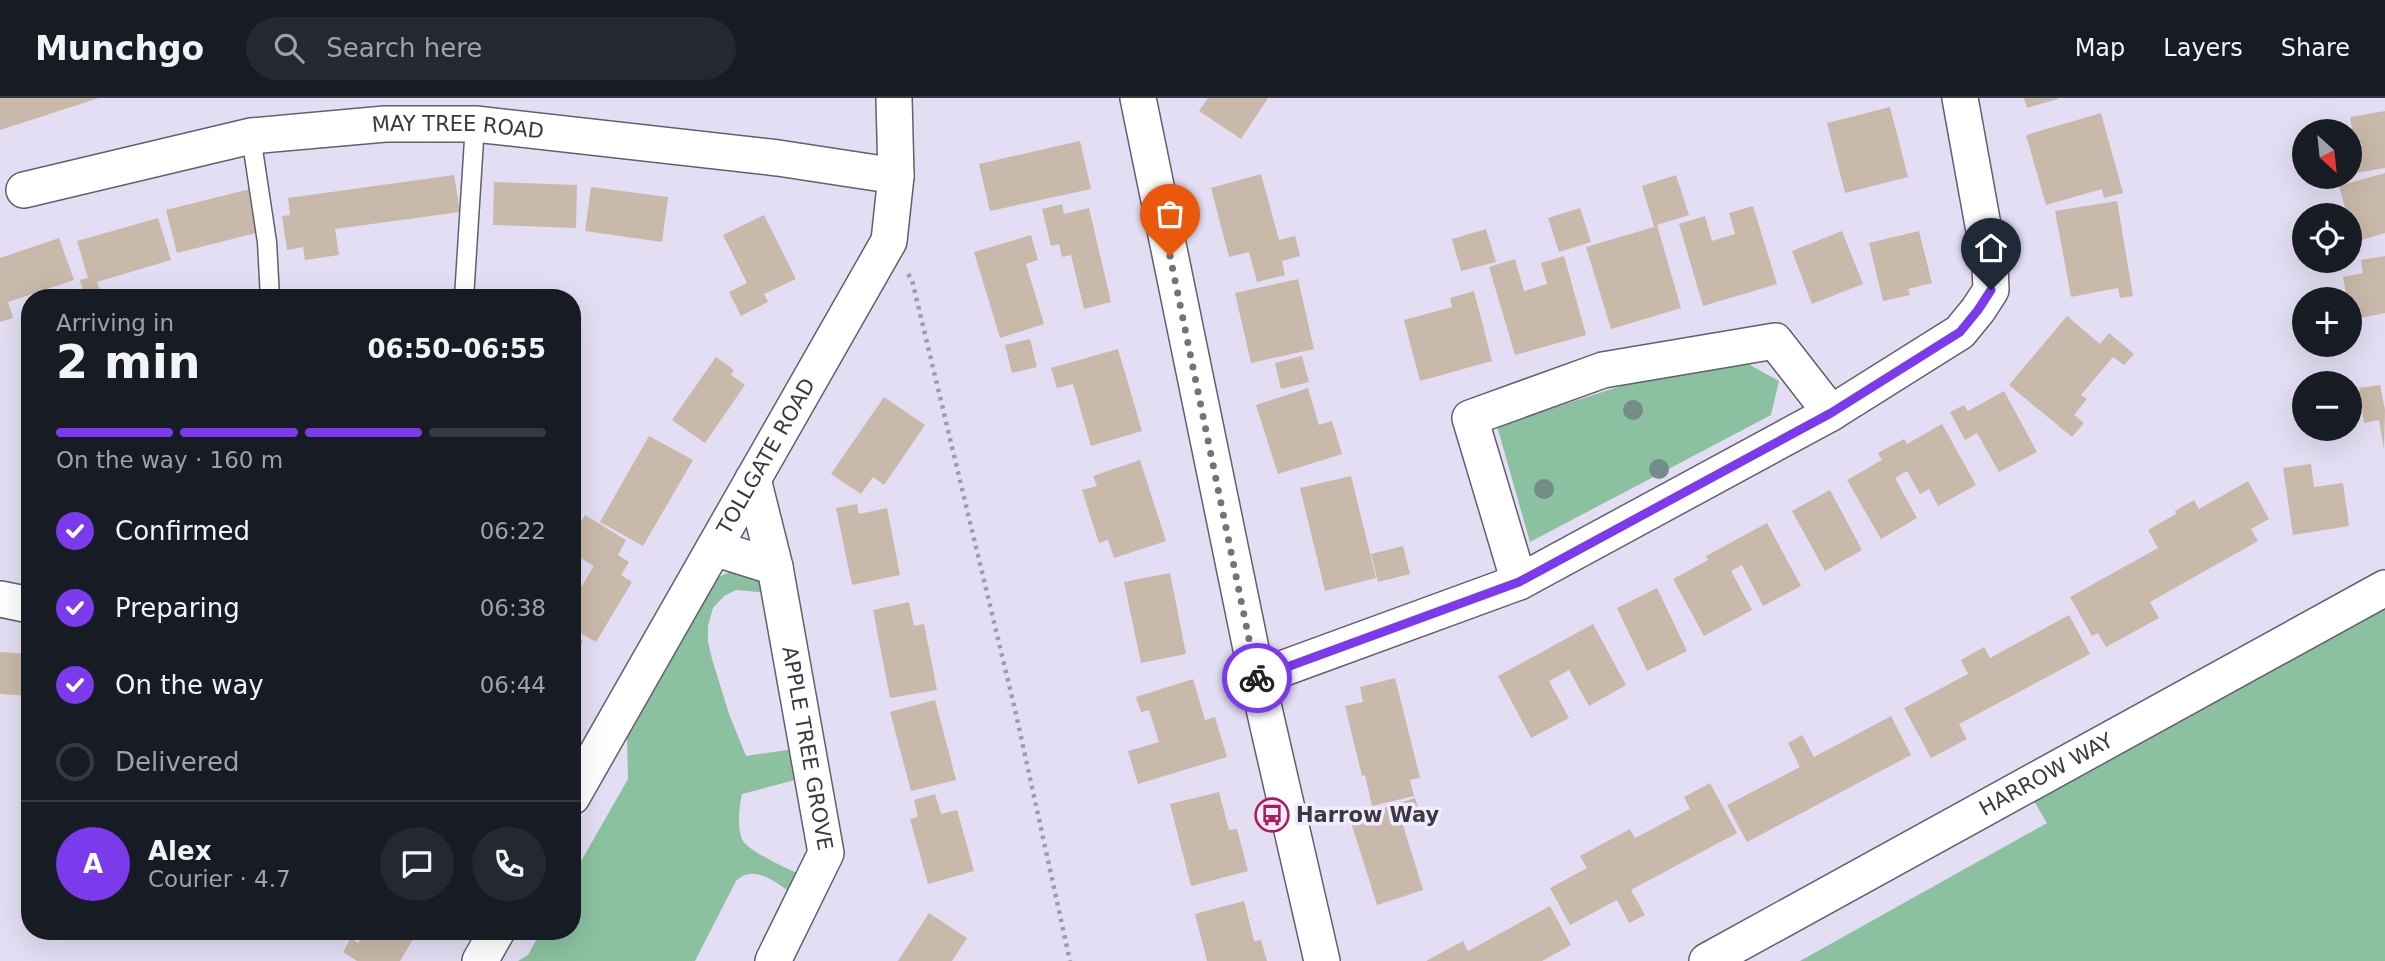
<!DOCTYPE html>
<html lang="en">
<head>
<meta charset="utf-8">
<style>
  :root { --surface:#171b24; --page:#242831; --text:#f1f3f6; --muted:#9ea1a6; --line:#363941; --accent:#7c3aed }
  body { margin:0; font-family:"DejaVu Sans",sans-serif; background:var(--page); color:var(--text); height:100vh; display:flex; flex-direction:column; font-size:26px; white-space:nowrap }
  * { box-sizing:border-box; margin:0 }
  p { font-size:23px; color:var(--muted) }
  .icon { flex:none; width:38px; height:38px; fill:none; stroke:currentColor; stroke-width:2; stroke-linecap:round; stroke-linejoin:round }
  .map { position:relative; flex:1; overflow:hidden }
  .side { position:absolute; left:21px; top:191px; width:560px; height:651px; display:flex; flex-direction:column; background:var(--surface); border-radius:28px; box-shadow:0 7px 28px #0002 }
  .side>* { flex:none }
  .needle { width:46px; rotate:153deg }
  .buttons { position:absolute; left:2292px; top:21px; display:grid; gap:14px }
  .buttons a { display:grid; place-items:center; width:70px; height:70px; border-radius:50%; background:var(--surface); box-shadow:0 7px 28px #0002; font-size:35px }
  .pin { position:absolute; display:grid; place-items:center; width:60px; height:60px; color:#fff; margin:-72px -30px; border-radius:50% 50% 50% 0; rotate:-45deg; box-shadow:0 0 7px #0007 }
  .pin .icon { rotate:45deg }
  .courier { position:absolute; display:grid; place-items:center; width:70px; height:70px; margin:-35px; border:5px solid #7c3aed; border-radius:50%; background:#fff; color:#222; box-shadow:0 2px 9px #0007 }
  .summary em { font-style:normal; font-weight:800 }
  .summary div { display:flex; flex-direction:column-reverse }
  .summary { display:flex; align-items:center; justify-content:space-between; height:119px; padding:0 35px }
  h1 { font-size:46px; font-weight:800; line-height:52px }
  .bar { display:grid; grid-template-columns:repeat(4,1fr); gap:10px 7px; align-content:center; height:84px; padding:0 35px }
  .bar i { height:9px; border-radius:5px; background:var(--line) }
  .bar .active { background:var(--accent) }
  .bar p { grid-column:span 4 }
  .line { display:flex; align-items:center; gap:18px; padding:0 35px; border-top:2px solid var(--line) }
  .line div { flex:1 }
  .round { display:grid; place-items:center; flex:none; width:74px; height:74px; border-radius:37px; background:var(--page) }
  ol { padding:0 35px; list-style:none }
  li { display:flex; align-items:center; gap:21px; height:77px }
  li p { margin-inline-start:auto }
  li .icon { padding:7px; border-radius:50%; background:var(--accent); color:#fff; stroke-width:4 }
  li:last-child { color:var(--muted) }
  li i { width:38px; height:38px; border:4px solid var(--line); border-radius:50% }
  header { display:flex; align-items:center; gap:42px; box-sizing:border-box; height:98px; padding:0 35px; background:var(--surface); border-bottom:2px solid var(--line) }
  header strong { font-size:33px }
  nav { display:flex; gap:38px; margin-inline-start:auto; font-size:24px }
  .search { width:490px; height:63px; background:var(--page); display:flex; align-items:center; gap:18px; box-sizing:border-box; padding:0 24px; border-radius:38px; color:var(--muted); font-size:26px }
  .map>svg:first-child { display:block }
  .green { fill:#8bc1a0 }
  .building { fill:#c9b9aa }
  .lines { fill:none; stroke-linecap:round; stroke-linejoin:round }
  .lane-casing { stroke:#635e70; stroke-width:21 }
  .street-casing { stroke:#635e70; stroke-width:38 }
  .path { stroke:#9e9baa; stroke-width:4.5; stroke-dasharray:3.5 5; stroke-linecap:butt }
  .lane { stroke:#fff; stroke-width:18 }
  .street { stroke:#fff; stroke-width:35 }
  .tree { fill:#748c87 }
  .done { stroke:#75727f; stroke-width:7; stroke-dasharray:0 12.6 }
  .route { stroke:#7c3aed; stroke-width:9 }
  .labels { text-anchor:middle; stroke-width:7; stroke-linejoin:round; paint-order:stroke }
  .street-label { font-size:21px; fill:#3a3840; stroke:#f0ecfd }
  .poi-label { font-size:21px; font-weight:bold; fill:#3a3840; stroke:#f0ecfd; text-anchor:start }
</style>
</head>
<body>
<header>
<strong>Munchgo</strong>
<div class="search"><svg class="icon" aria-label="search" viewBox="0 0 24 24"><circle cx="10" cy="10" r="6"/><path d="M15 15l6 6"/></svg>Search here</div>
<nav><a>Map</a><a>Layers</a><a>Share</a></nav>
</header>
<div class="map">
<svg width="2385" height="863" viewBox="0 0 2385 863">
  <rect width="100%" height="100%" fill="#e3def3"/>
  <g class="green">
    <path d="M1739,261L1779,283L1771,317L1530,444L1497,328L1618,289Z"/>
    <path d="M737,470H749L770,495L736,492L724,498L713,510L708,528V544L712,561L729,616L746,658L800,650L806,679L742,696C739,710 737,728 742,741C748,754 791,772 805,779L793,796C776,785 754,765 736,783L695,863H518L528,857L541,833H572V779L628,681L627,637L717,480Z"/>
    <path d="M2385,510V863H1800L2047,725L2034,703Z"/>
  </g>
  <g class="building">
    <path d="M0,0H99L0,32Z"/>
    <path d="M1208,0H1268L1241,41L1199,13Z"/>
    <path d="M2024,0H2058V1L2027,10Z"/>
    <path d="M1890,9L1908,79L1845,95L1827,25Z"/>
    <path d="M2385,13V70L2350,76V49L2355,48L2350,19Z"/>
    <path d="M2101,15L2123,95L2104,100L2102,91L2046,107L2026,37Z"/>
    <path d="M1080,43L1091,91L990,113L979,66Z"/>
    <path d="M2385,75V135L2355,144L2350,117H2347L2339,88Z"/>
    <path d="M1261,76L1279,142L1295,138L1300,158L1282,163L1285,177L1257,184L1249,154L1229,159L1211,90Z"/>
    <path d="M454,77L460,114L335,131L339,157L305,162L303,149L287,152L282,118L290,117L288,100Z"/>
    <path d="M1676,77L1689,117L1657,127L1681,210L1611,231L1586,149L1654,129L1642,88Z"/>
    <path d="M494,84L577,87L576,130L493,127Z"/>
    <path d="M591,89L668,99L662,144L585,133Z"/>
    <path d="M250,91L260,134L177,155L166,112Z"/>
    <path d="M2117,103L2133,198L2120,200L2118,190L2071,199L2055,113Z"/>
    <path d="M1062,106L1064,116L1089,110L1111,204L1084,211L1071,157L1062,159L1059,146L1051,148L1042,111Z"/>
    <path d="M1753,108L1777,186L1703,208L1679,126L1705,118L1712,143L1735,136L1729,115Z"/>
    <path d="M1580,110L1591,144L1559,154L1548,120Z"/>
    <path d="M764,117L796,181L764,196L768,204L741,218L729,194L747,185L723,137Z"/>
    <path d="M158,120L171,162L97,184L101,196L85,200L80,182L88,180L77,143Z"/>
    <path d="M1486,131L1496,164L1461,173L1452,141Z"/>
    <path d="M1842,133L1863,186L1812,206L1792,153Z"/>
    <path d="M1919,133L1932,185L1908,191L1910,197L1883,203L1869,145Z"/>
    <path d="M1031,137L1038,162L1026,166L1044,226L1000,240L974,154Z"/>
    <path d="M59,140L74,182L8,204L13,220L0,224V160Z"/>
    <path d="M1564,158L1586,237L1515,257L1489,169L1515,161L1524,193L1547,186L1541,165Z"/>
    <path d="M2385,158V215L2350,222V201H2347L2343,179L2363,175L2361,162Z"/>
    <path d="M1298,181L1314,251L1251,265L1235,195Z"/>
    <path d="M1474,193L1492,263L1420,283L1404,222L1452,209L1450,200Z"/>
    <path d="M2067,218L2100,246L2109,235L2134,256L2124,267L2113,259L2081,297L2087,301L2074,317L2084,325L2072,339L2009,287Z"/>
    <path d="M1030,241L1037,269L1012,275L1005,247Z"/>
    <path d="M1118,251L1142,333L1091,348L1073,286L1057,290L1051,270Z"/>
    <path d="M1302,258L1309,284L1281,291L1275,265Z"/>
    <path d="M716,259L734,272L731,277L745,287L705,345L672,322Z"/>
    <path d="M2380,287L2385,312L2384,352L2379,322L2364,325L2359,290Z"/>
    <path d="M1308,290L1319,327L1332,323L1342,356L1278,376L1256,307Z"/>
    <path d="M2004,293L2037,354L1999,374L1977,335L1965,342L1950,314L1964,307L1968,313Z"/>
    <path d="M884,299L925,327L884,387L873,379L861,396L831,376Z"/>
    <path d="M1942,326L1976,387L1938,408L1929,391L1920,396L1907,373L1895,380L1917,420L1881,441L1847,382L1882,362L1878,355L1904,341L1907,346Z"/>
    <path d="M649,338L693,362L643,448L600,424Z"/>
    <path d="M1140,362L1166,443L1114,460L1108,442L1099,445L1082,392L1097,388L1093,378Z"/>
    <path d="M2311,366L2314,389L2343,385L2349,428L2293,437L2283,370Z"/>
    <path d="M1351,378L1376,480L1325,493L1300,390Z"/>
    <path d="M2248,383L2269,421L2251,431L2258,443L2150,504L2159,520L2106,549L2098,535L2092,538L2070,499L2158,450L2148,432L2176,416L2175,413L2194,402L2199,411Z"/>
    <path d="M1830,392L1862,452L1825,473L1792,413Z"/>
    <path d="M857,406L859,416L887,410L900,477L852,487L836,410Z"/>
    <path d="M585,417L626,442L618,457L629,464L621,477L632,484L596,544L572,530V504L594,468L572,455V439Z"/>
    <path d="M1767,425L1801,488L1763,508L1742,467L1731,473L1752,512L1704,538L1673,481L1708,462L1706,458Z"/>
    <path d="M1403,448L1410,476L1378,484L1371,456Z"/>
    <path d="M1170,475L1186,556L1141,565L1124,484Z"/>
    <path d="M1657,490L1687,553L1647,573L1617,510Z"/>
    <path d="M909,504L914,528L924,526L937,592L890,600L873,512Z"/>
    <path d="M2069,517L2090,556L1959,626L1967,641L1931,660L1904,610L1968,576L1961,562L1984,549L1990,560Z"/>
    <path d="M1593,526L1626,587L1589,608L1569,572L1549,583L1569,620L1531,640L1498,578Z"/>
    <path d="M572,536L583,543L572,561Z"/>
    <path d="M0,554L30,556V598L0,596Z"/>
    <path d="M1395,580L1420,680L1410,682L1414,698L1372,708L1365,677L1362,678L1345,608L1363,604L1360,589Z"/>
    <path d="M1193,581L1205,622L1215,619L1227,659L1138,686L1128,653L1159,644L1149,612L1141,614L1136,599Z"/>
    <path d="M935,602L956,682L911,693L890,614Z"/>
    <path d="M1891,618L1911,657L1747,744L1727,707L1800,669L1788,645L1802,637L1814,659Z"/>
    <path d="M1710,685L1737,735L1631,792L1645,817L1629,825L1617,802L1570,827L1550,790L1587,770L1580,758L1630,731L1635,740L1690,711L1684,699Z"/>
    <path d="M1219,694L1229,732L1237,731L1248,773L1191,788L1170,706Z"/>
    <path d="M935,696L941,716L957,712L974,773L928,786L910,721L918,719L914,702Z"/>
    <path d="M1415,700L1422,721L1403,727L1423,792L1377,807L1350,721Z"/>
    <path d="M1244,803L1254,843L1261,842L1267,863H1207L1195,816Z"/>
    <path d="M1550,808L1571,847L1542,863H1426L1463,843L1468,853Z"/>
    <path d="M929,815L967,840L952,863H898Z"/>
    <path d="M366,833H418L400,863H357L343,854L351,840L358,845Z"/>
  </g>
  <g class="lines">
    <defs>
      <g id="lane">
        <path d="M251,38L267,144L270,200"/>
        <path d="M464,200L475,26"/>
      </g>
      <g id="street">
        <path d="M1138,0L1257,580L1322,863"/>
        <path id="s1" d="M24,92L251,38L385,26H475L778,60L896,78"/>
        <path id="s2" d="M753,381L775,469L826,755L773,863"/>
        <path d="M714,450L775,469"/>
        <path d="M1519,484L1470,320L1603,272L1775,243L1831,315"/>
        <path d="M0,501L30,507"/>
        <path d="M1257,580L1519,484L1831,315L1960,234L1978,212L1991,192L1990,166L1960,0"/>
        <path id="s3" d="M572,699L889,143L896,78L894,0"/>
        <path d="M480,863L497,833"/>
        <path id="s4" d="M1707,863L2385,490"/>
      </g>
    </defs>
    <use href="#lane" class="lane-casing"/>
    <use href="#street" class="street-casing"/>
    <path class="path" d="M908,176L912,182L1016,616L1070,863"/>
    <use href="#lane" class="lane"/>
    <use href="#street" class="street"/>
  </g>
  <g class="tree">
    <circle cx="1633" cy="312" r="10"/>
    <circle cx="1659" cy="371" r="10"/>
    <circle cx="1544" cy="391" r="10"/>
  </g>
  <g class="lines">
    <path class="done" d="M1170,158L1257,580"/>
    <path class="route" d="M1257,580L1519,484L1831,315L1960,234L1978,212L1991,192"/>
  </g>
  <defs>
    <symbol id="bus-ring" viewBox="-11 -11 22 22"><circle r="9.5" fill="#f0ecfd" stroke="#ac1d57" stroke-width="1.5"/><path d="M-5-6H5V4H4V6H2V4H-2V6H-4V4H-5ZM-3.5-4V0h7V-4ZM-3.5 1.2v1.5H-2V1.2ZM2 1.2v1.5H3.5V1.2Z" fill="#ac1d57"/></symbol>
  </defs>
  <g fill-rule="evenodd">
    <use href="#bus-ring" x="1253" y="698" width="38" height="38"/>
  </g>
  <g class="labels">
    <g class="street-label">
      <text dy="7" stroke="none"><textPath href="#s1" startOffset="441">MAY TREE ROAD</textPath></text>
      <text dy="7" stroke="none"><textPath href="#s3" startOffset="392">TOLLGATE ROAD</textPath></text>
      <text dy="7" stroke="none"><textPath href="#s2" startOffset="275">APPLE TREE GROVE</textPath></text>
      <text dy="7" stroke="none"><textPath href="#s4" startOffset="387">HARROW WAY</textPath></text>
    </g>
    <g class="poi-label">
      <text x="1296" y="724">Harrow Way</text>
    </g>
  </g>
</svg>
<div class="buttons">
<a><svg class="needle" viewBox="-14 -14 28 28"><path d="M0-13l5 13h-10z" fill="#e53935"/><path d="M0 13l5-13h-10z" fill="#9ea1a6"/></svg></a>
<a><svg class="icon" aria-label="locate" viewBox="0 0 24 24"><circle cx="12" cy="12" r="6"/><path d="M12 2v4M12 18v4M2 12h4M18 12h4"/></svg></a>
<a>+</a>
<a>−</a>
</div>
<div class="pin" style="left:1170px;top:158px;background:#ea580c"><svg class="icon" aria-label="bag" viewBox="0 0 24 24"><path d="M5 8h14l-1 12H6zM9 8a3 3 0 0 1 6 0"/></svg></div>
<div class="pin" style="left:1991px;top:192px;background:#1f2937"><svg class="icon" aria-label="home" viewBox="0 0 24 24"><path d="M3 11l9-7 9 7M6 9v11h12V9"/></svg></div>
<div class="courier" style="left:1257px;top:580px"><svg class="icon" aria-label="bike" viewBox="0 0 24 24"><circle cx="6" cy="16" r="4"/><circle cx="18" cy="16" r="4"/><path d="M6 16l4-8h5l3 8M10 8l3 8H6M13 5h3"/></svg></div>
<section class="side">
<div class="summary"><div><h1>2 min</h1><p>Arriving in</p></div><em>06:50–06:55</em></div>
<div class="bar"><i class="active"></i><i class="active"></i><i class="active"></i><i></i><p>On the way · 160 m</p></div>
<ol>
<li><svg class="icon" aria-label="check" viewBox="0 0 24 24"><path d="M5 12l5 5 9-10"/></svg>Confirmed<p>06:22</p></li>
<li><svg class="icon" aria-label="check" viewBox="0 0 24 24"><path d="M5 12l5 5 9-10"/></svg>Preparing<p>06:38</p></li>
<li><svg class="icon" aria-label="check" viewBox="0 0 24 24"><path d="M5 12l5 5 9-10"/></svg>On the way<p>06:44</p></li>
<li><i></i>Delivered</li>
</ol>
<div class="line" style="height:126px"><b class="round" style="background:var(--accent);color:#fff">A</b><div><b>Alex</b><p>Courier · 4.7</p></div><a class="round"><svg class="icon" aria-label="chat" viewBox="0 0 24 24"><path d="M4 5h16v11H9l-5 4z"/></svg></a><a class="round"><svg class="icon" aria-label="phone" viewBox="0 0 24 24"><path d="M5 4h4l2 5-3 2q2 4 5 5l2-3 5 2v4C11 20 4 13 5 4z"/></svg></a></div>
</section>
</div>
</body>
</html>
